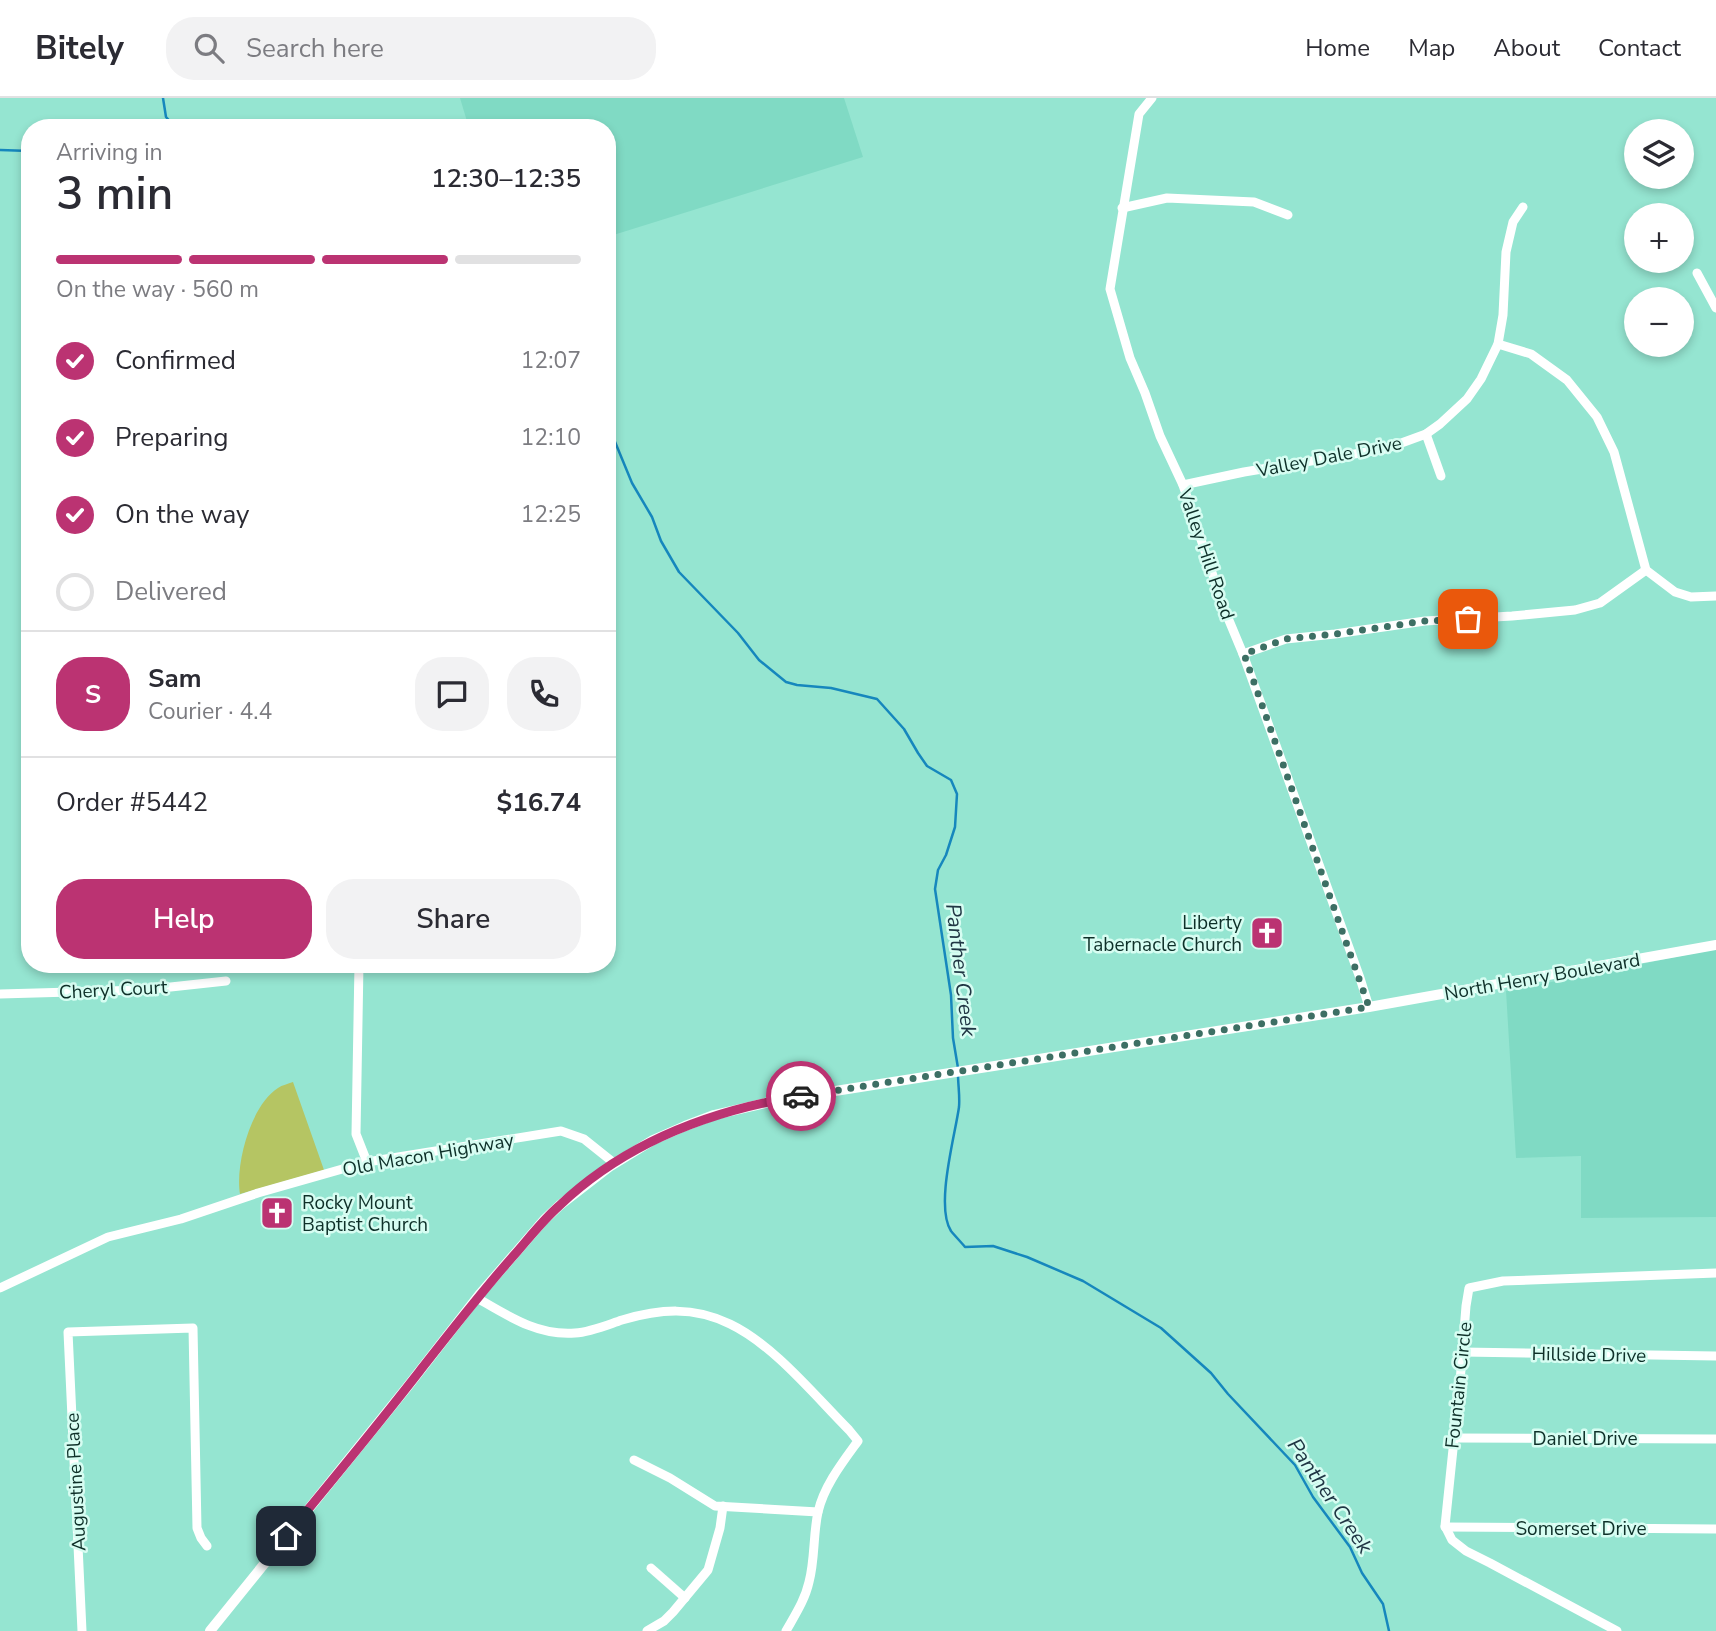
<!DOCTYPE html>
<html lang="en">
<head>
<meta charset="utf-8">
<style>
  :root { --surface:#fff; --page:#f2f2f3; --text:#2b2b33; --muted:#7c7c81; --line:#e1e1e2; --accent:#bb3372 }
  body { margin:0; font-family:"Nunito Sans",sans-serif; background:var(--page); color:var(--text); height:100vh; display:flex; flex-direction:column; font-size:26px; white-space:nowrap }
  * { box-sizing:border-box; margin:0 }
  p { font-size:23px; color:var(--muted) }
  .icon { flex:none; width:38px; height:38px; fill:none; stroke:currentColor; stroke-width:2; stroke-linecap:round; stroke-linejoin:round }
  .map { position:relative; flex:1; overflow:hidden }
  .sheet { position:absolute; left:21px; top:21px; width:595px; height:854px; display:flex; flex-direction:column; background:var(--surface); border-radius:28px; box-shadow:0 4px 10px #0003 }
  .sheet>* { flex:none }
  .fabs { position:absolute; left:1624px; top:21px; display:grid; gap:14px }
  .fabs a { display:grid; place-items:center; width:70px; height:70px; border-radius:50%; background:var(--surface); box-shadow:0 4px 10px #0003; font-size:35px }
  .pin { position:absolute; display:grid; place-items:center; width:60px; height:60px; color:#fff; margin:-30px; border-radius:14px; box-shadow:0 4px 10px #0006 }
  .courier { position:absolute; display:grid; place-items:center; width:70px; height:70px; margin:-35px; border:5px solid #bb3372; border-radius:50%; background:#fff; color:#222; box-shadow:0 2px 9px #0007 }
  .head em { font-style:normal; font-weight:600 }
  .head div { display:flex; flex-direction:column-reverse }
  .head { display:flex; align-items:center; justify-content:space-between; height:119px; padding:0 35px }
  h1 { font-size:46px; font-weight:600; line-height:52px }
  .bar { display:grid; grid-template-columns:repeat(4,1fr); gap:10px 7px; align-content:center; height:84px; padding:0 35px }
  .bar i { height:9px; border-radius:5px; background:var(--line) }
  .bar .active { background:var(--accent) }
  .bar p { grid-column:span 4 }
  .line { display:flex; align-items:center; gap:18px; padding:0 35px; border-top:2px solid var(--line) }
  .line div { flex:1 }
  .round { display:grid; place-items:center; flex:none; width:74px; height:74px; border-radius:28px; background:var(--page) }
  ol { padding:0 35px; list-style:none }
  li { display:flex; align-items:center; gap:21px; height:77px }
  li p { margin-inline-start:auto }
  li .icon { padding:7px; border-radius:50%; background:var(--accent); color:#fff; stroke-width:4 }
  li:last-child { color:var(--muted) }
  li i { width:38px; height:38px; border:4px solid var(--line); border-radius:50% }
  .cta { display:flex; gap:14px; margin-top:auto; padding:14px 35px }
  .cta a { flex:1; height:80px; border-radius:28px; background:var(--accent); color:#fff; font-size:28px; font-weight:600; line-height:80px; text-align:center }
  .cta a+a { background:var(--page); color:var(--text) }
  header { display:flex; align-items:center; gap:42px; box-sizing:border-box; height:98px; padding:0 35px; background:var(--surface); border-bottom:2px solid var(--line) }
  header strong { font-size:33px }
  nav { display:flex; gap:38px; margin-inline-start:auto; font-size:24px }
  .search { width:490px; height:63px; background:var(--page); display:flex; align-items:center; gap:18px; box-sizing:border-box; padding:0 24px; border-radius:28px; color:var(--muted); font-size:26px }
  .map>svg:first-child { display:block }
  .built { fill:#80dac4 }
  .green { fill:#b5c563 }
  .lines { fill:none; stroke-linecap:round; stroke-linejoin:round }
  .stream { stroke:#1687bd; stroke-width:2.5 }
  .minor { stroke:#fff; stroke-width:9 }
  .major { stroke:#fff; stroke-width:10 }
  .done { stroke:#3d6f64; stroke-width:7; stroke-dasharray:0 12.6 }
  .route { stroke:#bb3372; stroke-width:9 }
  .labels { text-anchor:middle; stroke-width:5; stroke-linejoin:round; paint-order:stroke }
  .street-label { font-size:19px; fill:#0e3029; stroke:#d7fdf2 }
  .poi-label { font-size:19px; fill:#0e3029; stroke:#d7fdf2; text-anchor:end }
  .water-label { font-size:21px; font-style:italic; fill:#203644; stroke:#d7fdf2 }
</style>
</head>
<body>
<header>
<strong>Bitely</strong>
<div class="search"><svg class="icon" aria-label="search" viewBox="0 0 24 24"><circle cx="10" cy="10" r="6"/><path d="M15 15l6 6"/></svg>Search here</div>
<nav><a>Home</a><a>Map</a><a>About</a><a>Contact</a></nav>
</header>
<div class="map">
<svg width="1716" height="1533" viewBox="0 0 1716 1533">
  <rect width="100%" height="100%" fill="#95e5d1"/>
  <g class="built">
    <path d="M460,0H844L863,59L607,139V30H469Z"/>
    <path d="M1716,851V1119L1581,1120V1058L1516,1060L1506,893Z"/>
  </g>
  <path class="green" d="M293,984L324,1072L240,1096C235,1066 251,1007 278,990C282,987 288,986 293,984Z"/>
  <g class="lines">
    <g class="stream">
      <path d="M163,0L166,19L176,30"/>
      <path d="M0,52L30,53"/>
      <path d="M607,332L613,339L632,385L652,419L661,443L679,474L738,535L759,562L786,584L797,587L831,590L877,601L904,631L918,655L927,668L951,682L957,696L955,729L946,757L938,772L935,791L951,897L953,940L958,970"/>
      <path d="M958,976C958,987 960,998 959,1009C955,1038 935,1108 951,1133C955,1138 961,1144 965,1149L993,1148L1027,1159L1083,1183L1161,1230L1211,1275L1228,1296L1295,1367L1313,1399L1350,1449L1362,1475L1383,1506L1389,1533"/>
    </g>
    <g class="minor">
      <path d="M1152,0L1139,16L1110,191L1130,260L1145,295L1160,338L1183,387L1223,508L1243,556L1360,880L1369,909"/>
      <path d="M1122,110L1167,100L1254,104L1288,117"/>
      <path d="M1697,175L1716,210"/>
      <path d="M1498,246L1531,256L1567,282L1597,319L1614,354L1646,472L1675,494L1691,499L1716,498"/>
      <path d="M1426,336L1441,378"/>
      <path d="M1183,387L1244,374L1385,351L1426,336L1440,326L1467,301L1481,281L1498,246L1503,217L1506,154L1513,124L1523,109"/>
      <path d="M1243,556L1286,541L1335,536L1425,523L1512,518L1575,512L1600,505L1646,472"/>
      <path d="M359,866L356,1036L367,1064"/>
      <path d="M0,896L143,892L226,883"/>
      <path d="M0,1190L108,1139L181,1121L258,1095L367,1064L561,1033L584,1041L614,1065"/>
      <path d="M477,1200C508,1218 538,1238 575,1235C591,1234 607,1227 622,1222C660,1211 693,1208 730,1226C774,1247 815,1298 849,1332L858,1343C842,1365 824,1388 818,1414C813,1437 815,1462 809,1484C805,1502 795,1517 786,1533"/>
      <path d="M1462,1254L1716,1258"/>
      <path d="M1454,1340L1716,1341"/>
      <path d="M634,1362L670,1380L715,1408L818,1414"/>
      <path d="M1445,1429L1716,1431"/>
      <path d="M651,1470L685,1500"/>
      <path d="M82,1533L68,1234L193,1230L197,1430L201,1440L207,1448"/>
      <path d="M647,1533L664,1523L673,1514L708,1472L720,1430L723,1408"/>
      <path d="M1617,1533L1490,1465L1466,1453L1452,1442L1445,1428L1460,1284L1466,1208L1469,1190L1503,1183L1716,1175"/>
    </g>
    <path class="major" d="M210,1533L408,1288L479,1197L544,1122L560,1107L609,1069L653,1042L685,1028L714,1017L778,1002L1369,909L1716,847"/>
  </g>
  <g class="lines">
    <path class="done" d="M801,998L1369,909L1244,556L1286,541L1335,536L1425,523L1468,521"/>
    <path class="route" d="M286,1438C331,1384 376,1329 419,1274C451,1233 482,1193 516,1155C530,1139 543,1122 559,1108C625,1045 712,1012 801,998"/>
  </g>
  <defs>
    <symbol id="church-square" viewBox="-11 -11 22 22"><rect x="-9" y="-9" width="18" height="18" rx="4" fill="#bb3372" stroke="#d7fdf2"/><path d="M-1.2-6h2.4v3.5h3.3v2.4h-3.3V6h-2.4V-.1h-3.3v-2.4h3.3Z" fill="#fff"/></symbol>
  </defs>
  <g fill-rule="evenodd">
    <use href="#church-square" x="1248" y="816" width="38" height="38"/>
    <use href="#church-square" x="258" y="1096" width="38" height="38"/>
  </g>
  <g class="labels">
    <g class="street-label">
      <text transform="translate(1329 358) rotate(-11)" y="7">Valley Dale Drive</text>
      <text transform="translate(1207 456) rotate(71)" y="7">Valley Hill Road</text>
      <text transform="translate(1542 878) rotate(-10)" y="7">North Henry Boulevard</text>
      <text transform="translate(113 891) rotate(-3)" y="7">Cheryl Court</text>
      <text transform="translate(428 1056) rotate(-10)" y="7">Old Macon Highway</text>
      <text transform="translate(1589 1256) rotate(1)" y="7">Hillside Drive</text>
      <text transform="translate(1458 1287) rotate(-84)" y="7">Fountain Circle</text>
      <text x="1585" y="1347">Daniel Drive</text>
      <text transform="translate(75 1384) rotate(-93)" y="7">Augustine Place</text>
      <text x="1581" y="1437">Somerset Drive</text>
    </g>
    <g class="poi-label">
      <text x="1242" y="831">Liberty<tspan x="1242" dy="22">Tabernacle Church</tspan></text>
      <text x="302" y="1111" text-anchor="start">Rocky Mount<tspan x="302" dy="22">Baptist Church</tspan></text>
    </g>
    <g class="water-label">
      <text transform="translate(961 872) rotate(83)" y="7">Panther Creek</text>
      <text transform="translate(1330 1398) rotate(56)" y="7">Panther Creek</text>
    </g>
  </g>
</svg>
<div class="fabs">
<a><svg class="icon" aria-label="layers" viewBox="0 0 24 24"><path d="M12 4l9 5-9 5-9-5zM3 14l9 5 9-5"/></svg></a>
<a>+</a>
<a>−</a>
</div>
<div class="pin" style="left:1468px;top:521px;background:#ea580c"><svg class="icon" aria-label="bag" viewBox="0 0 24 24"><path d="M5 8h14l-1 12H6zM9 8a3 3 0 0 1 6 0"/></svg></div>
<div class="pin" style="left:286px;top:1438px;background:#1f2937"><svg class="icon" aria-label="home" viewBox="0 0 24 24"><path d="M3 11l9-7 9 7M6 9v11h12V9"/></svg></div>
<div class="courier" style="left:801px;top:998px"><svg class="icon" aria-label="car" viewBox="0 0 24 24"><path d="M5 17H2v-5l4-1 3-4h7l3 4 3 1v5h-3M9 17h6M6 11h13"/><circle cx="7" cy="17" r="2"/><circle cx="17" cy="17" r="2"/></svg></div>
<section class="sheet">
<div class="head"><div><h1>3 min</h1><p>Arriving in</p></div><em>12:30–12:35</em></div>
<div class="bar"><i class="active"></i><i class="active"></i><i class="active"></i><i></i><p>On the way · 560 m</p></div>
<ol>
<li><svg class="icon" aria-label="check" viewBox="0 0 24 24"><path d="M5 12l5 5 9-10"/></svg>Confirmed<p>12:07</p></li>
<li><svg class="icon" aria-label="check" viewBox="0 0 24 24"><path d="M5 12l5 5 9-10"/></svg>Preparing<p>12:10</p></li>
<li><svg class="icon" aria-label="check" viewBox="0 0 24 24"><path d="M5 12l5 5 9-10"/></svg>On the way<p>12:25</p></li>
<li><i></i>Delivered</li>
</ol>
<div class="line" style="height:126px"><b class="round" style="background:var(--accent);color:#fff">S</b><div><b>Sam</b><p>Courier · 4.4</p></div><a class="round"><svg class="icon" aria-label="chat" viewBox="0 0 24 24"><path d="M4 5h16v11H9l-5 4z"/></svg></a><a class="round"><svg class="icon" aria-label="phone" viewBox="0 0 24 24"><path d="M5 4h4l2 5-3 2q2 4 5 5l2-3 5 2v4C11 20 4 13 5 4z"/></svg></a></div>
<div class="line" style="height:91px"><div>Order #5442</div><b>$16.74</b></div>
<div class="cta"><a>Help</a><a>Share</a></div>
</section>
</div>
</body>
</html>
